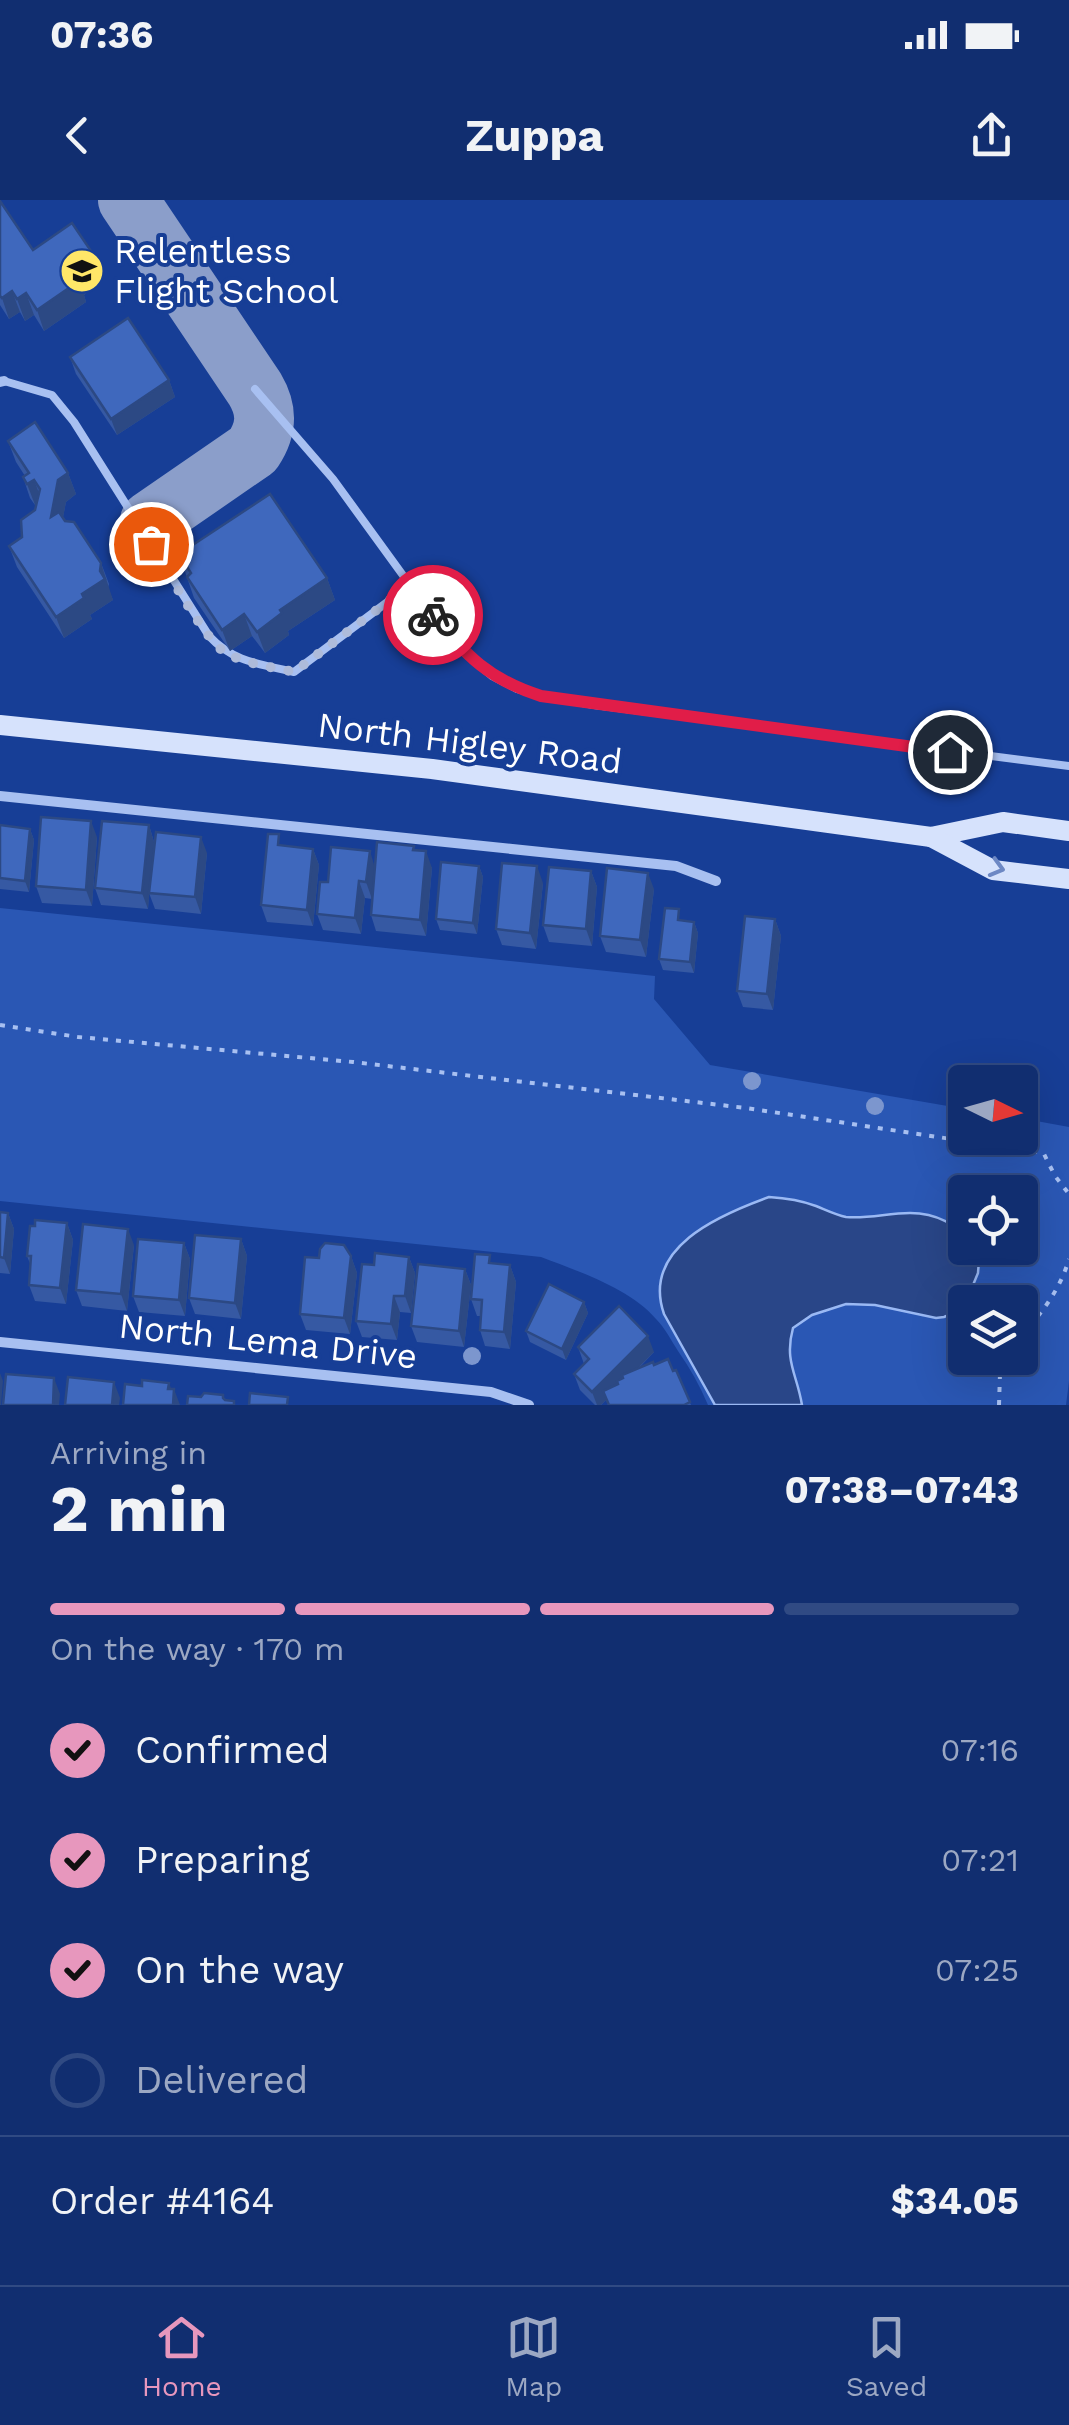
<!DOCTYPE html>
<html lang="en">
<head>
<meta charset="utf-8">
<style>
  :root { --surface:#112e70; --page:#1e3a78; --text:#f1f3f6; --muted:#9ca8c3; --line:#304a83; --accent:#e797bd }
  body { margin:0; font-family:"Work Sans",sans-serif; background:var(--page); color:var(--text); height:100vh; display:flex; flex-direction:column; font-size:38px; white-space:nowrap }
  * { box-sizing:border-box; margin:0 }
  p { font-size:32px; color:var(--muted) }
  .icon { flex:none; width:55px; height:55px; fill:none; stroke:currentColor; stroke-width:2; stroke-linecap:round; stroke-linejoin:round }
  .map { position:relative; height:1205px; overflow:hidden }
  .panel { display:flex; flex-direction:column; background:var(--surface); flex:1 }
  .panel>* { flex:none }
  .needle { width:65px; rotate:95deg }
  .fabs { position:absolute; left:948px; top:865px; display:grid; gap:20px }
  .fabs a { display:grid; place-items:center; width:90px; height:90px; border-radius:10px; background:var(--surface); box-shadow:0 10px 40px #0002,0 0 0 2px var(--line); font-size:50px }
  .pin { position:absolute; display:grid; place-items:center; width:85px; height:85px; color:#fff; margin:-42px; border:5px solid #fff; border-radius:50%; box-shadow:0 2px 10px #0007 }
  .courier { position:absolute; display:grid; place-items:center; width:100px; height:100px; margin:-50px; border:8px solid #e11d48; border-radius:50%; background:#fff; color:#222; box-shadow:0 2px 12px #0007 }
  .overview em { font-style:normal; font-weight:700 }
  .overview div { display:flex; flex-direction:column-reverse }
  .overview { display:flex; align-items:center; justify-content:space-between; height:170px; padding:0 50px }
  h1 { font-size:65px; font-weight:700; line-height:75px }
  .bar { display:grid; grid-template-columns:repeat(4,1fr); gap:15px 10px; align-content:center; height:120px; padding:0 50px }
  .bar i { height:12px; border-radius:8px; background:var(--line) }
  .bar .on { background:var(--accent) }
  .bar p { grid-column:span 4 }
  .line { display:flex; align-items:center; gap:25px; padding:0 50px; border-top:2px solid var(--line) }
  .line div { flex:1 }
  ol { padding:0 50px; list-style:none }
  li { display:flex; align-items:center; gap:30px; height:110px }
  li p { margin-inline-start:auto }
  li .icon { padding:10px; border-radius:50%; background:var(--accent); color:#111; stroke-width:4 }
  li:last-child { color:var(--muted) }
  li i { width:55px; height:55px; border:5px solid var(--line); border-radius:50% }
  .status { display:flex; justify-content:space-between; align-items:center; height:70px; padding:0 50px; background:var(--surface); direction:ltr }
  .status svg { height:28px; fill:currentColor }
  header { display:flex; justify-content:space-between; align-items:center; height:130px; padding:0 50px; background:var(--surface); font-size:45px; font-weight:700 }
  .menu { display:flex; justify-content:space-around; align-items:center; height:140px; border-top:2px solid var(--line); background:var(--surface); font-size:28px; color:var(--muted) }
  .menu a { display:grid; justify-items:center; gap:5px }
  .menu .on { color:var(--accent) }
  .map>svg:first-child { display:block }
  .green { fill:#2a57b4; fill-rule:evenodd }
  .water { fill:#294688; stroke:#9ab9f4; stroke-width:2.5 }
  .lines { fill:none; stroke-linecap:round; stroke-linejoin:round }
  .taxiway { stroke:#8b9eca; stroke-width:60 }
  .path { stroke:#a8c0f1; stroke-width:4; stroke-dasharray:5 8; stroke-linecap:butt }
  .service { stroke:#a8c0f1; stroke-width:8 }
  .minor { stroke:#a8c0f1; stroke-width:10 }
  .secondary { stroke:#d6e2fc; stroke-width:20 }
  .tree { fill:#7c96ce }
  .wall { fill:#3659a3 }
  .shaded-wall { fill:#2c4984 }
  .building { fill:#3f68bd; stroke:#2c4984; stroke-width:2.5 }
  .oneway { stroke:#6d88c4 }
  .done { stroke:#aebbda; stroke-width:10; stroke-dasharray:0 18 }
  .route { stroke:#e11d48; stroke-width:12 }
  .labels { text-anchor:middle; stroke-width:8; stroke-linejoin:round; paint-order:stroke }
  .poi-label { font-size:35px; fill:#fff; stroke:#173e96; text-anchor:start }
  .street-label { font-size:35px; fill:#fff; stroke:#173e96 }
</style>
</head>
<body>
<div class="status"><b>07:36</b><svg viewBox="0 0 49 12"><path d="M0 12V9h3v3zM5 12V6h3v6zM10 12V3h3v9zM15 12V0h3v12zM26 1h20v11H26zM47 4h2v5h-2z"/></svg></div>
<header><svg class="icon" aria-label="back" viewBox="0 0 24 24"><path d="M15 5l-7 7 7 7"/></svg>Zuppa<svg class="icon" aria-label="share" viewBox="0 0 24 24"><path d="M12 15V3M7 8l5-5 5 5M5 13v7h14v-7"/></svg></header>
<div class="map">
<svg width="1069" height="1205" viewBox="0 0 1069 1205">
  <rect width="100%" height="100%" fill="#173e96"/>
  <path class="green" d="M0,708L655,776L654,799L710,865L965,909V938H1020V918L1069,927V1181L1066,1205H708C700,1186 690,1168 678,1151C671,1140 665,1128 656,1119C630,1088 577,1071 541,1057L0,1001ZM965,992H1020V1048H965ZM965,1102H1020V1158H965Z"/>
  <path class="water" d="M769,997C786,998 800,1000 816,1006C826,1010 836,1015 846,1017C868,1019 888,1013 910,1013C931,1013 965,1023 965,1048H970L979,1060L978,1073L971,1090L956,1112L944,1117L936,1118L875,1105L846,1104L812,1115L793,1128C784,1161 797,1174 802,1205H715L664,1114C641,1048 719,1015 769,997Z"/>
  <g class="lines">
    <path class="taxiway" d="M128,0L255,189C268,211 267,229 253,250L150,321"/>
    <g class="path">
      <path d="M0,825L78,837L353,862L746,908L1037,952L1044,954L1055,976L1069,994"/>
      <path d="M1020,1135C1042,1115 1061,1087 1069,1059"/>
      <path d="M999,1205L1000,1174L1004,1158"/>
    </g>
    <g class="service">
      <path d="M4,181L52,195L74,222L209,436C233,462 260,464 294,472L410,385"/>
      <path d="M255,189L333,279L426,407L461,450L492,476L517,489L541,496L594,505L1069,566"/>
    </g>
    <g class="minor">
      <path d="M0,182L4,181"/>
      <path d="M0,596L676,666L716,681"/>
      <path d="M0,1142L491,1192L529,1205"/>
    </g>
    <g class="secondary">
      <path d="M0,525L432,569L931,637L1003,622L1069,631"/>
      <path d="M931,637L993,670L1069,679"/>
    </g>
  </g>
  <g class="tree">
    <circle cx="752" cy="881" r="9"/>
    <circle cx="875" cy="906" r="9"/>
    <circle cx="472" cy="1156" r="9"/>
  </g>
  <g class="wall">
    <path d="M0,1L33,50L103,79L84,95L86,102L44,131L34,115L25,121L20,112L9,119L0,105Z"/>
    <path d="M70,157L169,180L175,197L117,235L76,174Z"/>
    <path d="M8,241L68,273L76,294L66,302L63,317L101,363L109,384L108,388L113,400L90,415L92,419L64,438L17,367L9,346L22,337L37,304L35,305L30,298L23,277L25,276L16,262Z"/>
    <path d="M179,354L327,378L335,400L288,431L289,435L265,453L252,436L230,451L194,398Z"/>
    <path d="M0,625L30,629L34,640L29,692L0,689Z"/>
    <path d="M149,625L154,642L207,653L201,714L155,709L149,693L148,709L101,705L95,688Z"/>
    <path d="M97,637L92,706L42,703L36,686Z"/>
    <path d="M283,646L313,649L319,665L313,726L267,722L261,705Z"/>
    <path d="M415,650L432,668L426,736L376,731L371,715L372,699L365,698L361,734L323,730L317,714L328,682L375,666Z"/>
    <path d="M479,666L483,677L477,734L440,730L436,719Z"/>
    <path d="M591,671L597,687L592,746L549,742L543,725Z"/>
    <path d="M543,683L536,749L502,745L496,729Z"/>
    <path d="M654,689L646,757L606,752L600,736Z"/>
    <path d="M775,719L781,736L773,810L743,807L737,791Z"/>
    <path d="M683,720L694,722L698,733L694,773L663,770L659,759Z"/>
    <path d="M0,1012L8,1013L14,1029L10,1074L0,1073Z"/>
    <path d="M67,1023L73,1040L66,1104L35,1101L29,1085L31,1066L27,1056Z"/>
    <path d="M241,1039L247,1056L241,1119L195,1114L189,1098Z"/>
    <path d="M184,1043L190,1059L185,1116L139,1112L133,1096Z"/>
    <path d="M134,1045L127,1111L82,1106L76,1090Z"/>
    <path d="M351,1056L357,1073L350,1134L306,1130L300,1114L319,1058Z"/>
    <path d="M409,1057L415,1073L411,1113L400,1112L397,1140L362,1137L356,1121L374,1065Z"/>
    <path d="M493,1064L510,1065L516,1082L510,1149L485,1146L480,1130L481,1116H477L471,1099Z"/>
    <path d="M465,1069L471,1085L464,1147L417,1142L411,1126Z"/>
    <path d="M584,1102L588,1113L566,1160L530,1142L526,1131Z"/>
    <path d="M578,1147L654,1152L639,1168L654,1165L673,1171L676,1170L691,1205H608L606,1200L601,1205H595L580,1190L574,1174L584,1164Z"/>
  </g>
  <g class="shaded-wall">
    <path d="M95,57L103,79L84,95L86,102L44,131L37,110Z"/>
    <path d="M12,91L20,112L9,119L2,98Z"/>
    <path d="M26,93L34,115L25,121L17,99Z"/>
    <path d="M169,180L175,197L117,235L111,219Z"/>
    <path d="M68,273L76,294L66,302L59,339L51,317L58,280Z"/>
    <path d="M34,280L42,301L35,305L27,284Z"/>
    <path d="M101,363L113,400L90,415L92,419L64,438L56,417L100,371Z"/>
    <path d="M327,378L335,400L288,431L289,435L265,453L257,432L280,410Z"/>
    <path d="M244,414L252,436L230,451L222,430Z"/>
    <path d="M91,621L97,637L92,706L86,690Z"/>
    <path d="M149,625L154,642L148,709L142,693Z"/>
    <path d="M30,629L34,640L29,692L25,681Z"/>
    <path d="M201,637L207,653L201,714L195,697Z"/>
    <path d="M313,649L319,665L313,726L307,710Z"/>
    <path d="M370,651L375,668L372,699L366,682Z"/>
    <path d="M426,651L432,668L426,736L420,720Z"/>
    <path d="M479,666L483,677L477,734L473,723Z"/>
    <path d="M537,666L543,683L536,749L530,733Z"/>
    <path d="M591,671L597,687L592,746L586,729Z"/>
    <path d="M648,673L654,689L646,757L640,740Z"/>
    <path d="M359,681L365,698L361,734L355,718Z"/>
    <path d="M775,719L781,736L773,810L767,794Z"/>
    <path d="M694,722L698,733L694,773L690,762Z"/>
    <path d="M8,1013L14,1029L10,1074L4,1058Z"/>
    <path d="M67,1023L73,1040L66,1104L60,1088Z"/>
    <path d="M128,1029L134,1045L127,1111L121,1094Z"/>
    <path d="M241,1039L247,1056L241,1119L235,1103Z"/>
    <path d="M184,1043L190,1059L185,1116L179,1100Z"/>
    <path d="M351,1056L357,1073L350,1134L344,1118Z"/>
    <path d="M409,1057L415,1073L411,1113L405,1096Z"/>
    <path d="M510,1065L516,1082L510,1149L504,1132Z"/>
    <path d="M465,1069L471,1085L464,1147L459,1131Z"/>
    <path d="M394,1096L400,1112L397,1140L391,1124Z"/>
    <path d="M584,1102L588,1113L566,1160L562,1149Z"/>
    <path d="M648,1136L654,1152L601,1205H597L592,1192Z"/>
    <path d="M0,1173L3,1181L1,1205H0Z"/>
    <path d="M54,1178L60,1194L59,1205H53Z"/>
    <path d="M114,1182L120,1198L119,1205H112Z"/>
    <path d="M169,1183L174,1196V1189L180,1205H173L168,1189Z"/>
  </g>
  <g class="building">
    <path d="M0,1L33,50L72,23L95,57L74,75L79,81L37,110L26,93L17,99L12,91L2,98L0,96Z"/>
    <path d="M128,118L169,180L111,219L70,157Z"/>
    <path d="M35,222L68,273L58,280L51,317L59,312L65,321L74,322L101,363L100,371L105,379L82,394L84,398L56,417L9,346L22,337L21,320L35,310L40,289L34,280L27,284L23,277L29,273L8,241Z"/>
    <path d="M270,294L327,378L280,410L282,413L257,432L244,414L222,430L187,377L191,373L179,354Z"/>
    <path d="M41,617L91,621L86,690L36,686Z"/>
    <path d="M102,621L149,625L142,693L95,688Z"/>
    <path d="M0,625L30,629L25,681L0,678Z"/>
    <path d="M156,632L201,637L195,697L149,693Z"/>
    <path d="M268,634H279L278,645L313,649L307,710L261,705Z"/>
    <path d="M377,642L414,646L413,650L426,651L420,720L371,715Z"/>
    <path d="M331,647L370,651L366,682L359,681L355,718L317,714L320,682H328Z"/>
    <path d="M441,662L479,666L473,723L436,719Z"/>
    <path d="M502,663L537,666L530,733L496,729Z"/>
    <path d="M549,667L591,671L586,729L543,725Z"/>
    <path d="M607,668L648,673L640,740L600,736Z"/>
    <path d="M665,708L679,709L678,720L694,722L690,762L659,759Z"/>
    <path d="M745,716L775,719L767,794L737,791Z"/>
    <path d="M0,1012L8,1013L4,1058L0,1057Z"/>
    <path d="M35,1020L67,1023L60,1088L29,1085L31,1056H27L30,1026H35Z"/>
    <path d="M83,1024L128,1029L121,1094L76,1090Z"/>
    <path d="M195,1035L241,1039L235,1103L189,1098Z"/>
    <path d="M138,1039L184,1043L179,1100L133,1096Z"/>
    <path d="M325,1043L344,1045L351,1056L344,1118L300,1114L305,1057L319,1058L320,1049Z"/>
    <path d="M375,1053L409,1057L405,1096H394L391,1124L356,1121L362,1064L374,1065Z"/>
    <path d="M475,1054L490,1055L489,1063L510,1065L504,1132L480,1130L482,1100L471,1099Z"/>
    <path d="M418,1064L465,1069L459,1131L411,1126Z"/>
    <path d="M549,1084L584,1102L562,1149L526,1131Z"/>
    <path d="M619,1106L648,1136L592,1192L574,1174L589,1159L578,1147Z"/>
    <path d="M668,1159L673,1171L676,1170L690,1202L684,1205H609L603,1191L618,1184L617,1181L623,1178L622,1175L653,1162L654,1165Z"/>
    <path d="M6,1174L54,1178L53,1205H3Z"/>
    <path d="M68,1177L114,1182L112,1205H65Z"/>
    <path d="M142,1180L169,1183L168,1189H174L173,1205H123L125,1184L142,1186Z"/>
    <path d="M204,1193L223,1195V1198L225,1200L234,1201V1205H187L188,1196L201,1197Z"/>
    <path d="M250,1193L288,1197L287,1205H249Z"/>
  </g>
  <defs><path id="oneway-chevron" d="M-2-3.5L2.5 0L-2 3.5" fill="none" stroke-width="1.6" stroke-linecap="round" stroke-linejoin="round" transform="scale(2.5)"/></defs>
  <use class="oneway" href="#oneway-chevron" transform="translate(997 668) rotate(16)"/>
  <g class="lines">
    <path class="done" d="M151,344C165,367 206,442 226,453C246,464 272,467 294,472L410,385L433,415"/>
    <path class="route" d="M433,415C466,456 490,480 541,496L950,552"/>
  </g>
  <defs>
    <symbol id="school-disc" viewBox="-11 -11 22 22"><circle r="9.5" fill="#ffe668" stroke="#173e96"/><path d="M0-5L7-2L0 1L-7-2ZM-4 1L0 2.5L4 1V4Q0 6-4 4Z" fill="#111"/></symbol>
  </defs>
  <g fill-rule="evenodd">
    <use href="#school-disc" x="57" y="46" width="50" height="50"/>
  </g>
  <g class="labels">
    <g class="poi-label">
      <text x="114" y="63">Relentless<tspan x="114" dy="40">Flight School</tspan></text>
    </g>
    <g class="street-label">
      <text transform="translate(470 543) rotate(7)" y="12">North Higley Road</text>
      <text transform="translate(268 1141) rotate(6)" y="12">North Lema Drive</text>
    </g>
  </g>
</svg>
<div class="fabs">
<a><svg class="needle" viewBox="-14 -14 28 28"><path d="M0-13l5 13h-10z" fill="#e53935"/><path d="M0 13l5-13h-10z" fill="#9ca8c3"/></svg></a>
<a><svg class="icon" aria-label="locate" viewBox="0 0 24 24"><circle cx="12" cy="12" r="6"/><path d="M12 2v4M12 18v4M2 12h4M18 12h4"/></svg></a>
<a><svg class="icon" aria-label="layers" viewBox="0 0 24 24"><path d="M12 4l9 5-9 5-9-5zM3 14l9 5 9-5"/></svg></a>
</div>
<div class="pin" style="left:151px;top:344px;background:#ea580c"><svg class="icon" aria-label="bag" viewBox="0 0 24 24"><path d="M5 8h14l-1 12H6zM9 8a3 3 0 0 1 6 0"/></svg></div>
<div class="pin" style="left:950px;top:552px;background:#1f2937"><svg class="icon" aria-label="home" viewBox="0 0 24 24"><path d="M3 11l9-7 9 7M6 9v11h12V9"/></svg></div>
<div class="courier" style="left:433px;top:415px"><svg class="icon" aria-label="bike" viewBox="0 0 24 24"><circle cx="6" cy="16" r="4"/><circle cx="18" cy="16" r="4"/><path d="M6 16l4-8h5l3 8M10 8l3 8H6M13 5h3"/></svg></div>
</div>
<section class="panel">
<div class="overview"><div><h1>2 min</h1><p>Arriving in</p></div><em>07:38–07:43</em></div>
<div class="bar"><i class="on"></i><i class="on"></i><i class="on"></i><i></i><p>On the way · 170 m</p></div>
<ol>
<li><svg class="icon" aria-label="check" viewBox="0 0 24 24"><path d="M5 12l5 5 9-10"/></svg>Confirmed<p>07:16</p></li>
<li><svg class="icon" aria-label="check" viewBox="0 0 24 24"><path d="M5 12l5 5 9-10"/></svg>Preparing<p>07:21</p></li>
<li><svg class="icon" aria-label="check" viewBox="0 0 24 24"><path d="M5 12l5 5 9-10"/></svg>On the way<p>07:25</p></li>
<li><i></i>Delivered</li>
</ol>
<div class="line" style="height:130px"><div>Order #4164</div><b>$34.05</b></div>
</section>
<nav class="menu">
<a class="on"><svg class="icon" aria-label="home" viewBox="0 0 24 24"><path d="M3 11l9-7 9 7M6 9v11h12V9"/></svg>Home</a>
<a><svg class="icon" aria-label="map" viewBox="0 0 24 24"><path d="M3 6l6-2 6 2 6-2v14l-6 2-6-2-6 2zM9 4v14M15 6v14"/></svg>Map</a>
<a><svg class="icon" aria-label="saved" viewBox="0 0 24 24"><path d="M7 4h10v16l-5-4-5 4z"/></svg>Saved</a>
</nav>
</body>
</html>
